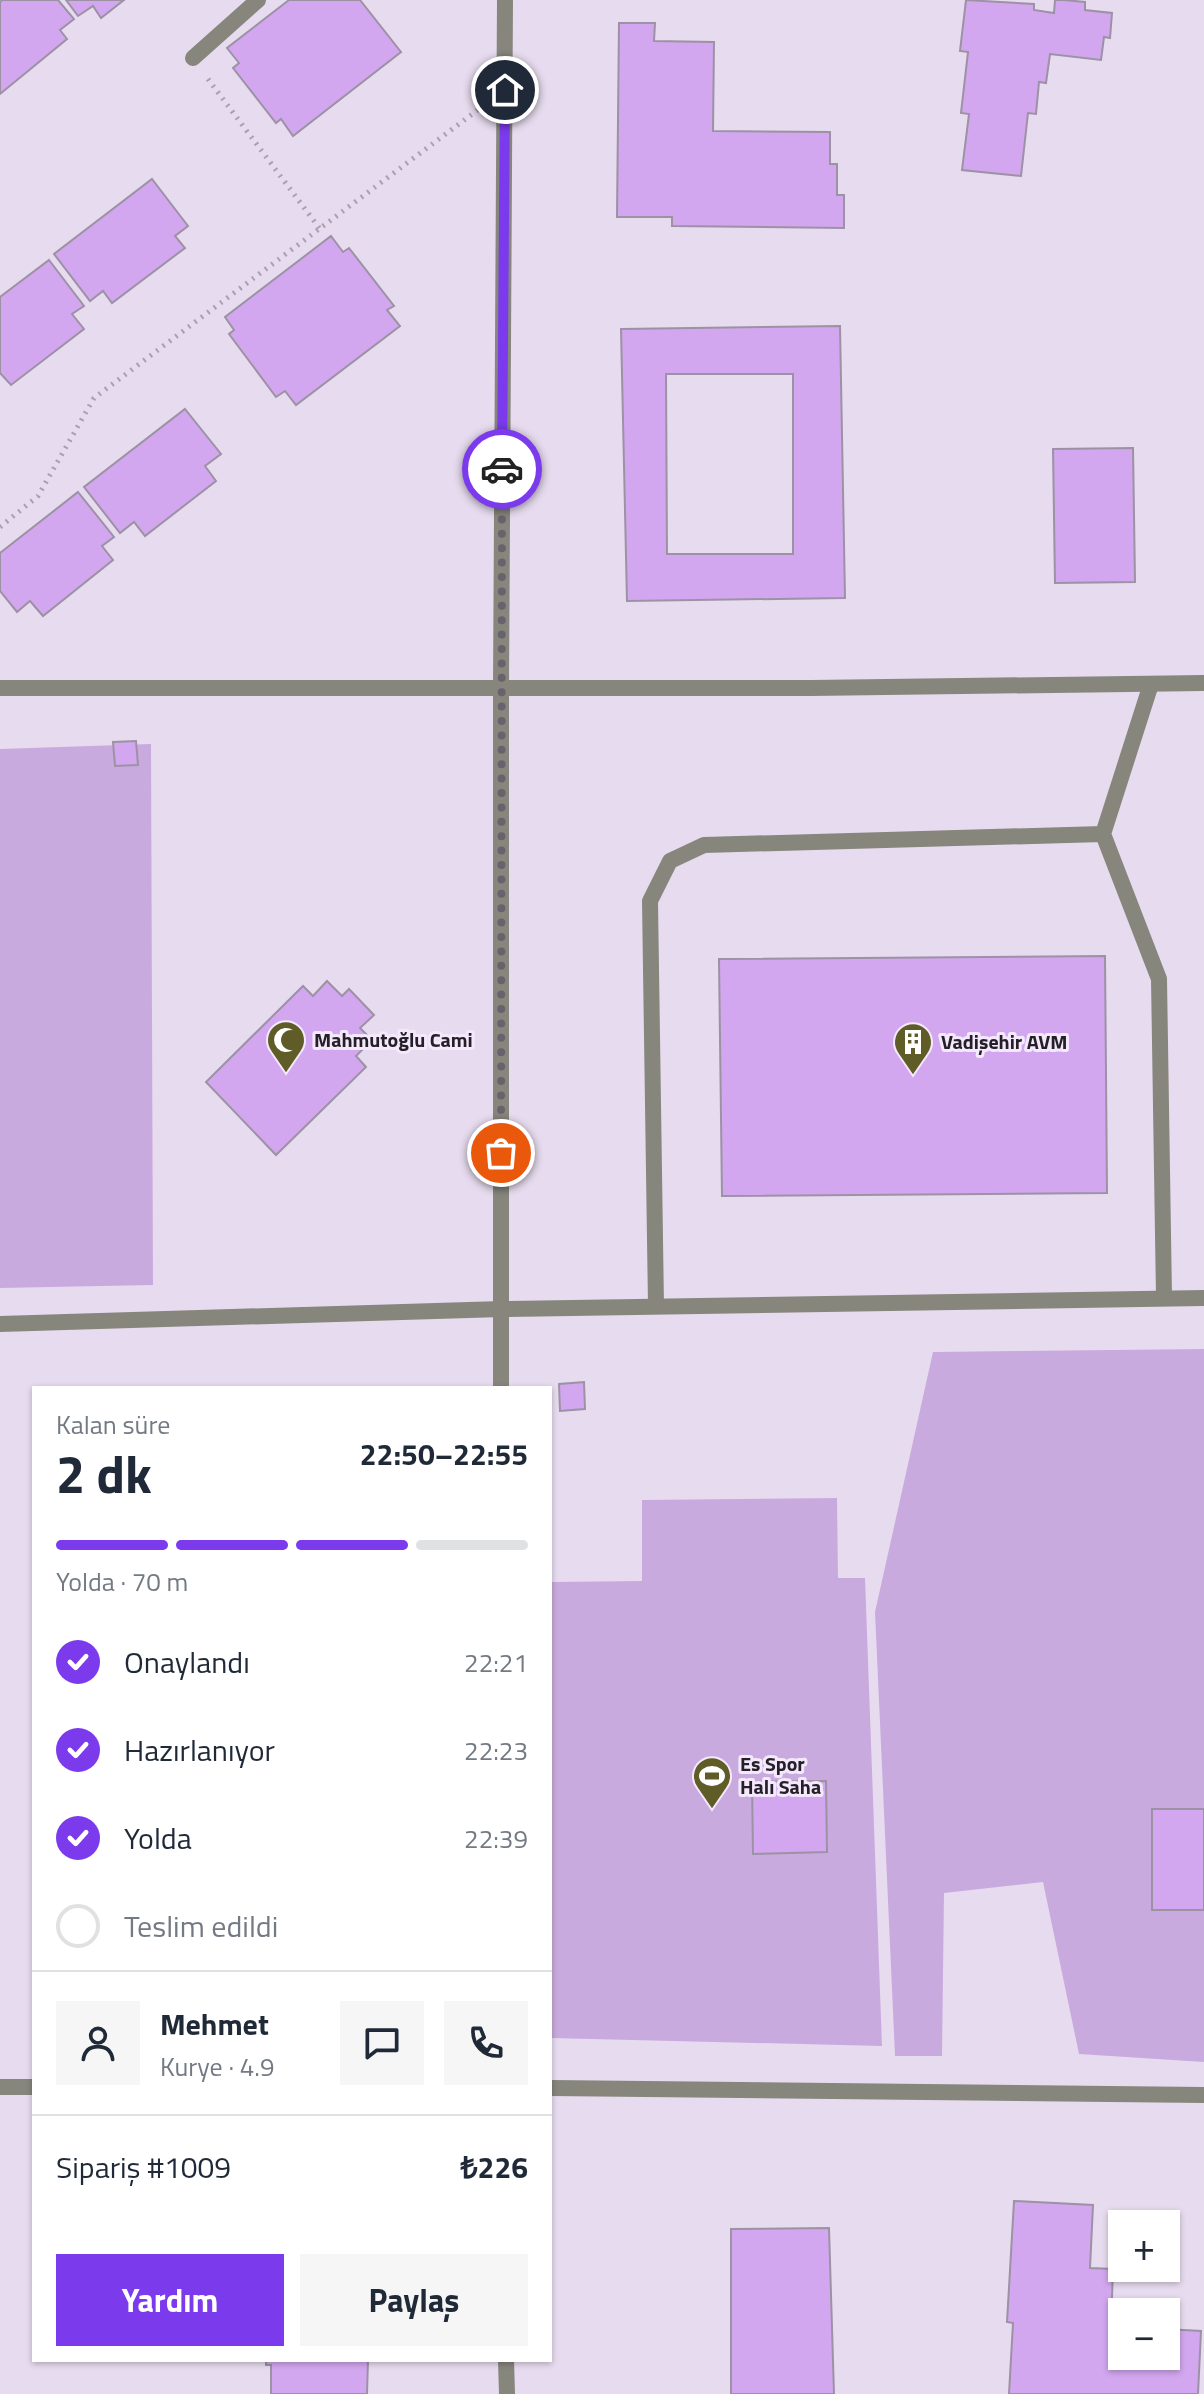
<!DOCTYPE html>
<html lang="tr">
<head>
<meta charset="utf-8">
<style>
  :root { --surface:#fff; --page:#f6f6f7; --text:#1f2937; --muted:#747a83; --line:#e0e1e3; --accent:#7c3aed }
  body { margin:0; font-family:"Titillium Web",sans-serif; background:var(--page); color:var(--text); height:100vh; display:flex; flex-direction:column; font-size:30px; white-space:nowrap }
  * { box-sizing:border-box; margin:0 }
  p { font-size:26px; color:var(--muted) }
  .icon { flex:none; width:44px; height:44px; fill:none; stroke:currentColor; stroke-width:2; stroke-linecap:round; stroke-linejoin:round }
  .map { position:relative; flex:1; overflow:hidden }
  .side { position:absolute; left:32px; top:1386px; width:520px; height:976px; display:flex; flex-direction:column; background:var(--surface); border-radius:0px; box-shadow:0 2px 6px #0004 }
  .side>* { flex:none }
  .buttons { position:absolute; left:1108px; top:2210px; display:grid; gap:16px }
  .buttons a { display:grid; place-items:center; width:72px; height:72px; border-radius:0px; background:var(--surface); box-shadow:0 2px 6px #0004; font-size:40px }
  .pin { position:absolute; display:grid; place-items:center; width:68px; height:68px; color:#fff; margin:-34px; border:4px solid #fff; border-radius:50%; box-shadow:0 2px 8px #0007 }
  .courier { position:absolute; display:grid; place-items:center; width:80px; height:80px; margin:-40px; border:6px solid #7c3aed; border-radius:50%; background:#fff; color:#222; box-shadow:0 2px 10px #0007 }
  .headline em { font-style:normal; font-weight:700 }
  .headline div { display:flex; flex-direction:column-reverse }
  .headline { display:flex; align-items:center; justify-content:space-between; height:136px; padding:0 24px }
  h1 { font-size:52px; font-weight:700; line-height:60px }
  .bar { display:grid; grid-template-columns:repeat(4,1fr); gap:12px 8px; align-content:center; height:96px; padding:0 24px }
  .bar i { height:10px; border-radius:6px; background:var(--line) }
  .bar .active { background:var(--accent) }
  .bar p { grid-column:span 4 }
  .line { display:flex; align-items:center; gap:20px; padding:0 24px; border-top:2px solid var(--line) }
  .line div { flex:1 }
  .round { display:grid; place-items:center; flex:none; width:84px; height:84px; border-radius:0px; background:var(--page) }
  ol { padding:0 24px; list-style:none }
  li { display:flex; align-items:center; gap:24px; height:88px }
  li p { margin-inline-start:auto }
  li .icon { padding:8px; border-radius:50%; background:var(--accent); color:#fff; stroke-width:4 }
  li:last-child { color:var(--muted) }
  li i { width:44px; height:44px; border:4px solid var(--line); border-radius:50% }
  .primary-button { display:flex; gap:16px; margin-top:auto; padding:16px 24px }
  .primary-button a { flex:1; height:92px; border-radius:0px; background:var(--accent); color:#fff; font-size:32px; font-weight:700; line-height:92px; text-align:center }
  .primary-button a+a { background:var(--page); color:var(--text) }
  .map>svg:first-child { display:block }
  .park { fill:#c9aade }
  .building { fill:#d2a7ef; stroke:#9c92a4; stroke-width:2; fill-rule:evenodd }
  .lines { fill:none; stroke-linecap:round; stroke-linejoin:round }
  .path { stroke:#a9a0b0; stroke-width:5; stroke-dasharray:2 6; stroke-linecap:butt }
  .service { stroke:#86867d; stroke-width:16 }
  .minor { stroke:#86867d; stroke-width:16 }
  .done { stroke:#69626d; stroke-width:8; stroke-dasharray:0 14.4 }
  .route { stroke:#7c3aed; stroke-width:10 }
  .labels { text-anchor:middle; stroke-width:6; stroke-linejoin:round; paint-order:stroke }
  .poi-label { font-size:20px; font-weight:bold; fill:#252027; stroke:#f4e9fc; text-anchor:start }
</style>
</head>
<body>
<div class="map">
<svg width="1204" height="2394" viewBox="0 0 1204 2394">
  <rect width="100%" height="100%" fill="#e7dcef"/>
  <g class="park">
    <path d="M151,744L153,1285L0,1288V749Z"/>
    <path d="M1204,1349V2062L1079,2054L1043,1882L944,1893L942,2056H895L875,1612L933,1352Z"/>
    <path d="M837,1498L838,1578H865L882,2046L550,2038V1582L642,1581V1500Z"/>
  </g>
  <g class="building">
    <path d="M2,0H58L74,19L60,30L67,39L0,94V2Z"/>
    <path d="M66,0H124L101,18L93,6L78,16Z"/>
    <path d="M289,0H360L401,52L293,136L281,119L276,123L233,68L239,63L227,48Z"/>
    <path d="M966,0L1034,4V10L1054,13L1055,0H1064L1085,2V10L1112,13L1110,38L1104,37L1101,60L1050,54L1046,83L1039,82L1036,114L1028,113L1021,176L962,170L969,114L961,113L968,52L960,51Z"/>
    <path d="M619,23H655L654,41L714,42L713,131L830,132V164H837V195H844V228L672,226V217H617Z"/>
    <path d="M152,179L188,226L175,236L185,248L112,303L103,291L90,301L54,254Z"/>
    <path d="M331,236L343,252L349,248L394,306L387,310L400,326L296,405L285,391L276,397L229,334L234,330L225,317Z"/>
    <path d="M49,260L84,306L72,314L84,329L11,385L0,373V297Z"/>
    <path d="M840,326L845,598L627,601L621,329ZM666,374H793V554H667Z"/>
    <path d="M185,409L221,454L205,466L216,481L145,536L134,522L120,533L84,487Z"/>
    <path d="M1133,448L1135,582L1055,583L1053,449Z"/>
    <path d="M78,492L114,537L102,546L113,560L43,616L30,601L17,612L0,591V553Z"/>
    <path d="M136,741L138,765L115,766L113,742Z"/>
    <path d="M1105,956L1107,1193L722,1196L719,959Z"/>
    <path d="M327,981L342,996L349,989L374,1015L360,1028L372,1040L356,1056L366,1067L276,1155L206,1082L303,986L313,996Z"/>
    <path d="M584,1382L585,1409L560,1411L559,1384Z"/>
    <path d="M826,1781L827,1852L753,1854L752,1782Z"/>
    <rect x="1152" y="1809" width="52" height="101"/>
    <path d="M1014,2201L1093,2205L1090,2268L1113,2269L1111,2326H1122V2356H1166V2329L1201,2331L1198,2394H1009L1013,2323L1007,2322Z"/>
    <path d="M829,2228L834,2394H731V2229Z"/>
    <path d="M266,2360H368L367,2394H271V2365H266Z"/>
  </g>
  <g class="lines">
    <g class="path">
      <path d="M208,79L320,229"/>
      <path d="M0,527L38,496L94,398L479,109"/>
    </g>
    <g class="service">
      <path d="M193,58L258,0"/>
      <path d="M1151,684L1103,834L1159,979L1164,1297"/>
      <path d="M656,1306L650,901L670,861L704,845L1103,834"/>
    </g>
    <g class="minor">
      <path d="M0,688H811L1204,683"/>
      <path d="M0,1324L502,1309L1204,1298"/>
      <path d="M501,1388V687L505,0"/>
      <path d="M0,2087H34"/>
      <path d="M550,2088L1204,2095"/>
      <path d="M506,2360L507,2394"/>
    </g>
  </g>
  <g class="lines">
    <path class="done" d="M501,1153L502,469"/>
    <path class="route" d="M502,469L505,90"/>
  </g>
  <defs>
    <symbol id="mosque-pin" viewBox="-11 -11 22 30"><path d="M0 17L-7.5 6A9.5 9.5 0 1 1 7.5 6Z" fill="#605c28" stroke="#f4e9fc"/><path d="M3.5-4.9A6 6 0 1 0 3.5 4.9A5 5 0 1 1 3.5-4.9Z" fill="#fff"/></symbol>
    <symbol id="building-pin" viewBox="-11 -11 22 30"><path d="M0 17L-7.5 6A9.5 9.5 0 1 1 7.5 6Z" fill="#605c28" stroke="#f4e9fc"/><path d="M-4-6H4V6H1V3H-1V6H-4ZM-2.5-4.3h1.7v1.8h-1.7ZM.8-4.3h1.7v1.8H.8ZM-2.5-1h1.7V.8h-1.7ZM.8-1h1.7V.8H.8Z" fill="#fff"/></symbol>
    <symbol id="stadium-pin" viewBox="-11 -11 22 30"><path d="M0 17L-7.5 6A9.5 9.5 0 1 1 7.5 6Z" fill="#605c28" stroke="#f4e9fc"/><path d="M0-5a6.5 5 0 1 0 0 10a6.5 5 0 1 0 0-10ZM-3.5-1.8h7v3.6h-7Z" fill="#fff"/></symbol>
  </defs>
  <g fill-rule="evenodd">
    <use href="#mosque-pin" x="264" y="1018" width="44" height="60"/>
    <use href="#building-pin" x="891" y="1020" width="44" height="60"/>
    <use href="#stadium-pin" x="690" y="1754" width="44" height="60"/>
  </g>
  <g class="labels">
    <g class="poi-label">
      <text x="314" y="1047">Mahmutoğlu Cami</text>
      <text x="941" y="1049">Vadişehir AVM</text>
      <text x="740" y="1771">Es Spor<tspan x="740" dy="23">Halı Saha</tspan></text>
    </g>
  </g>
</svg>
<div class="buttons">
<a>+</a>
<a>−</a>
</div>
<div class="pin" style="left:501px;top:1153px;background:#ea580c"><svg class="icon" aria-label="bag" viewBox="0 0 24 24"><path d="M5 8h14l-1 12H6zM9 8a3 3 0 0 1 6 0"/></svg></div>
<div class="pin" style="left:505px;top:90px;background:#1f2937"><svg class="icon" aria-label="home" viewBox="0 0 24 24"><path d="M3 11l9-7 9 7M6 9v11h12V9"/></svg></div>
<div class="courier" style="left:502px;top:469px"><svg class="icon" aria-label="car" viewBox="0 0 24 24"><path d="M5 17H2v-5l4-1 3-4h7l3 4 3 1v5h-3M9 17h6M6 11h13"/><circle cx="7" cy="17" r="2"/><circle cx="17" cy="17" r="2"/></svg></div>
<section class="side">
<div class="headline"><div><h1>2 dk</h1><p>Kalan süre</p></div><em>22:50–22:55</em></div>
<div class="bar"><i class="active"></i><i class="active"></i><i class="active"></i><i></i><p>Yolda · 70 m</p></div>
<ol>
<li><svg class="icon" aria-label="check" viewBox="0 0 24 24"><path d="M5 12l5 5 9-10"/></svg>Onaylandı<p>22:21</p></li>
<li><svg class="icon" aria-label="check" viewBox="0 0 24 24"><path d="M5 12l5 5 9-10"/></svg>Hazırlanıyor<p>22:23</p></li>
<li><svg class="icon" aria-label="check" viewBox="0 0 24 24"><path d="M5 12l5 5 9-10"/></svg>Yolda<p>22:39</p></li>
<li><i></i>Teslim edildi</li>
</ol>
<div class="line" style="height:144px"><a class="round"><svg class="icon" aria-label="person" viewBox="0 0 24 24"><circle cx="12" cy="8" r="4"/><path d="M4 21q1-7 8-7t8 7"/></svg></a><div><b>Mehmet</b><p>Kurye · 4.9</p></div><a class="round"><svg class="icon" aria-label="chat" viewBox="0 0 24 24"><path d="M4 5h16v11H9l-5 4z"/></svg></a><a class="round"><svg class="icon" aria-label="phone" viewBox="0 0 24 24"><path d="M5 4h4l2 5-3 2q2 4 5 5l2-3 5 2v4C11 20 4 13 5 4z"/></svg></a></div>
<div class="line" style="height:104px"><div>Sipariş #1009</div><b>₺226</b></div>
<div class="primary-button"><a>Yardım</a><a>Paylaş</a></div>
</section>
</div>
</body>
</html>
